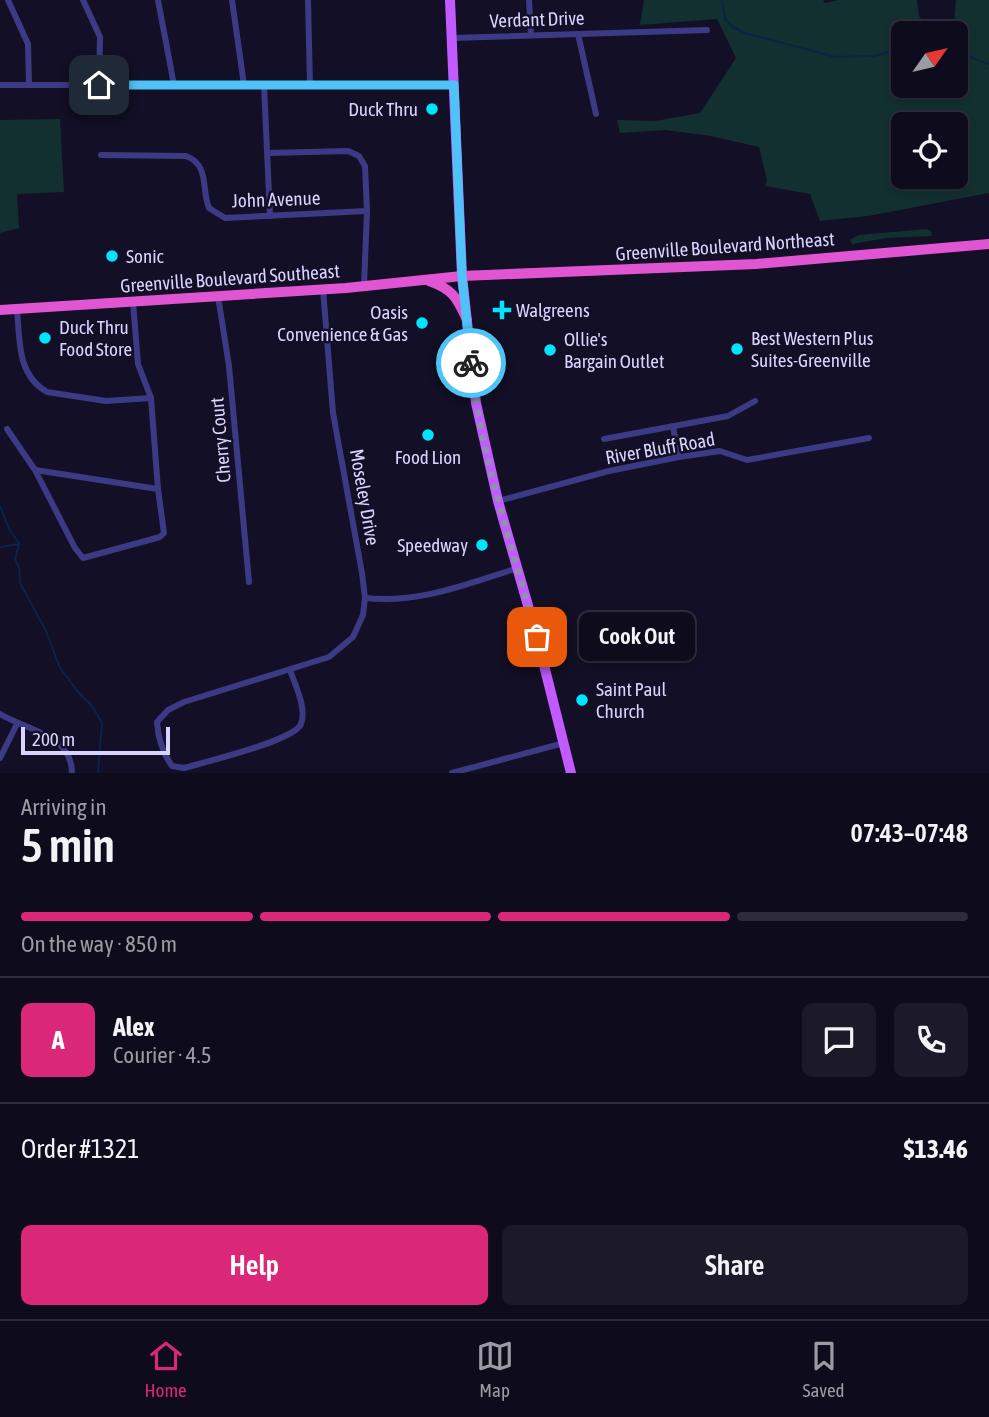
<!DOCTYPE html>
<html lang="en">
<head>
<meta charset="utf-8">
<style>
  :root { --surface:#0e0b1c; --page:#1c1929; --text:#f1f3f6; --muted:#9b9ba3; --line:#2e2b3b; --accent:#db2777 }
  body { margin:0; font-family:"Asap Condensed",sans-serif; background:var(--page); color:var(--text); height:100vh; display:flex; flex-direction:column; font-size:26px; white-space:nowrap }
  * { box-sizing:border-box; margin:0 }
  p { font-size:23px; color:var(--muted) }
  .icon { flex:none; width:38px; height:38px; fill:none; stroke:currentColor; stroke-width:2; stroke-linecap:round; stroke-linejoin:round }
  .map { position:relative; height:773px; overflow:hidden }
  .sheet { display:flex; flex-direction:column; background:var(--surface); flex:1 }
  .sheet>* { flex:none }
  .needle { width:46px; rotate:56deg }
  .tools { position:absolute; left:891px; top:21px; display:grid; gap:14px }
  .tools a { display:grid; place-items:center; width:77px; height:77px; border-radius:10px; background:var(--surface); box-shadow:0 4px 10px #0003,0 0 0 2px var(--line); font-size:35px }
  .scale { position:absolute; left:21px; bottom:18px; width:149px; box-sizing:border-box; padding-left:7px; border:4px solid #d9d4ff; border-top:0; font-size:19px; line-height:24px; white-space:nowrap; color:#d9d4ff; -webkit-text-stroke:5px #130f26; paint-order:stroke }
  .pin { position:absolute; display:grid; place-items:center; width:60px; height:60px; color:#fff; margin:-30px; border-radius:14px; box-shadow:0 4px 10px #0006 }
  .courier { position:absolute; display:grid; place-items:center; width:70px; height:70px; margin:-35px; border:5px solid #4fc3f7; border-radius:50%; background:#fff; color:#222; box-shadow:0 2px 9px #0007 }
  .bubble { position:absolute; height:49px; border-radius:10px; background:var(--surface); box-shadow:0 4px 10px #0003,0 0 0 2px var(--line); font-size:23px; font-weight:600; line-height:49px; text-align:center }
  .headline em { font-style:normal; font-weight:600 }
  .headline div { display:flex; flex-direction:column-reverse }
  .headline { display:flex; align-items:center; justify-content:space-between; height:119px; padding:0 21px }
  h1 { font-size:46px; font-weight:600; line-height:52px }
  .bar { display:grid; grid-template-columns:repeat(4,1fr); gap:10px 7px; align-content:center; height:84px; padding:0 21px }
  .bar i { height:9px; border-radius:5px; background:var(--line) }
  .bar .active { background:var(--accent) }
  .bar p { grid-column:span 4 }
  .line { display:flex; align-items:center; gap:18px; padding:0 21px; border-top:2px solid var(--line) }
  .line div { flex:1 }
  .round { display:grid; place-items:center; flex:none; width:74px; height:74px; border-radius:10px; background:var(--page) }
  .cta { display:flex; gap:14px; margin-top:auto; padding:14px 21px }
  .cta a { flex:1; height:80px; border-radius:10px; background:var(--accent); color:#fff; font-size:28px; font-weight:600; line-height:80px; text-align:center }
  .cta a+a { background:var(--page); color:var(--text) }
  .tabs { display:flex; justify-content:space-around; align-items:center; height:98px; border-top:2px solid var(--line); background:var(--surface); font-size:19px; color:var(--muted) }
  .tabs a { display:grid; justify-items:center; gap:4px }
  .tabs .active { color:var(--accent) }
  .map>svg:first-child { display:block }
  .green { fill:#12302f; fill-rule:evenodd }
  .lines { fill:none; stroke-linecap:round; stroke-linejoin:round }
  .stream { stroke:#0c2248; stroke-width:2 }
  .minor { stroke:#3d3a85; stroke-width:6 }
  .primary { stroke:#c25bff; stroke-width:10 }
  .trunk { stroke:#e055d1; stroke-width:10 }
  .done { stroke:#948fb3; stroke-width:7; stroke-dasharray:0 12.6 }
  .route { stroke:#4fc3f7; stroke-width:9 }
  .poi-dot { fill:#00e5ff; stroke:#130f26; stroke-width:2.5 }
  .labels { text-anchor:middle; stroke-width:5; stroke-linejoin:round; paint-order:stroke }
  .street-label { font-size:19px; fill:#d9d4ff; stroke:#130f26 }
  .poi-label { font-size:19px; fill:#d9d4ff; stroke:#130f26; text-anchor:start }
</style>
</head>
<body>
<div class="map">
<svg width="989" height="773" viewBox="0 0 989 773">
  <rect width="100%" height="100%" fill="#130f26"/>
  <g class="green">
    <path d="M644,0H823L825,3L839,0H917L919,16L922,20L954,22L956,0H989V193L868,216L820,221L810,194L765,186L767,180L759,147L711,136L665,130L620,133L617,120L655,121L700,113L736,58L717,19L640,25ZM903,33H956V86H903ZM903,124H956V177H903Z"/>
    <path d="M60,119L64,192L17,194L19,228L0,233V120Z"/>
    <path d="M927,229L932,232L931,236L887,238L852,244L850,240L858,235Z"/>
  </g>
  <g class="lines">
    <g class="stream">
      <path d="M722,0L725,19L733,27L745,33L835,57L874,56L903,48"/>
      <path d="M956,51L989,64"/>
      <path d="M0,506L9,529L19,543"/>
      <path d="M19,544L15,559L19,567L20,583L46,631L60,668L79,693L92,706L102,723L98,773"/>
      <path d="M0,547L19,544"/>
    </g>
    <g class="minor">
      <path d="M8,0L28,44L29,85"/>
      <path d="M83,0L100,37L99,85"/>
      <path d="M158,0L174,85"/>
      <path d="M232,0L244,85"/>
      <path d="M308,0L310,85"/>
      <path d="M529,0L531,35"/>
      <path d="M578,34L596,114"/>
      <path d="M452,38L707,30"/>
      <path d="M0,85H454"/>
      <path d="M264,85L270,216"/>
      <path d="M268,153L348,151L359,156L365,166L367,211L364,286"/>
      <path d="M101,155L186,156C210,165 201,189 209,208L225,218L367,211"/>
      <path d="M218,296L229,366L249,582"/>
      <path d="M133,302L138,364L151,398L158,489"/>
      <path d="M17,310C20,341 17,375 47,392L106,401L151,398"/>
      <path d="M673,427L679,457"/>
      <path d="M7,429L35,470L158,489L164,533L160,537L83,558L75,548L35,470"/>
      <path d="M604,439L728,416L755,401"/>
      <path d="M498,501L609,471L679,457L720,451L747,460L869,438"/>
      <path d="M365,598C419,604 467,584 518,568"/>
      <path d="M290,670C295,685 307,708 301,724C294,741 205,762 184,768L172,766C162,752 158,739 157,722L168,710L184,702L329,657L353,637L363,615L365,598L362,573L333,413L323,289"/>
      <path d="M0,714C27,730 72,735 72,773"/>
      <path d="M0,758L17,724"/>
      <path d="M452,773L564,743"/>
    </g>
    <path class="primary" d="M450,0L462,276L476,403L498,501L537,637L571,773"/>
    <g class="trunk">
      <path d="M429,281C452,289 457,297 467,320"/>
      <path d="M0,310L346,288L462,276L756,264L989,244"/>
    </g>
  </g>
  <g class="lines">
    <path class="done" d="M471,363C481,457 512,546 537,637"/>
    <path class="route" d="M99,85H454L462,276L471,363"/>
  </g>
  <g class="poi-dot">
    <circle cx="432" cy="109" r="7"/>
    <circle cx="112" cy="256" r="7"/>
    <path d="M498.5 299.5h7v7h7v7h-7v7h-7v-7h-7v-7h7z"/>
    <circle cx="422" cy="323" r="7"/>
    <circle cx="45" cy="338" r="7"/>
    <circle cx="737" cy="349" r="7"/>
    <circle cx="550" cy="350" r="7"/>
    <circle cx="428" cy="435" r="7"/>
    <circle cx="482" cy="545" r="7"/>
    <circle cx="582" cy="700" r="7"/>
  </g>
  <g class="labels">
    <g class="street-label">
      <text transform="translate(537 19) rotate(-2)" y="7">Verdant Drive</text>
      <text transform="translate(276 199) rotate(-2)" y="7">John Avenue</text>
      <text transform="translate(725 246) rotate(-4)" y="7">Greenville Boulevard Northeast</text>
      <text transform="translate(230 278) rotate(-4)" y="7">Greenville Boulevard Southeast</text>
      <text transform="translate(220 440) rotate(-95)" y="7">Cherry Court</text>
      <text transform="translate(660 448) rotate(-10)" y="7">River Bluff Road</text>
      <text transform="translate(365 497) rotate(80)" y="7">Moseley Drive</text>
    </g>
    <g class="poi-label">
      <text x="418" y="116" text-anchor="end">Duck Thru</text>
      <text x="126" y="263">Sonic</text>
      <text x="516" y="317">Walgreens</text>
      <text x="408" y="319" text-anchor="end">Oasis<tspan x="408" dy="22">Convenience &amp; Gas</tspan></text>
      <text x="59" y="334">Duck Thru<tspan x="59" dy="22">Food Store</tspan></text>
      <text x="751" y="345">Best Western Plus<tspan x="751" dy="22">Suites-Greenville</tspan></text>
      <text x="564" y="346">Ollie's<tspan x="564" dy="22">Bargain Outlet</tspan></text>
      <text x="428" y="464" text-anchor="middle">Food Lion</text>
      <text x="468" y="552" text-anchor="end">Speedway</text>
      <text x="596" y="696">Saint Paul<tspan x="596" dy="22">Church</tspan></text>
    </g>
  </g>
</svg>
<div class="tools">
<a><svg class="needle" viewBox="-14 -14 28 28"><path d="M0-13l5 13h-10z" fill="#e53935"/><path d="M0 13l5-13h-10z" fill="#9b9ba3"/></svg></a>
<a><svg class="icon" aria-label="locate" viewBox="0 0 24 24"><circle cx="12" cy="12" r="6"/><path d="M12 2v4M12 18v4M2 12h4M18 12h4"/></svg></a>
</div>
<div class="scale">200 m</div>
<div class="pin" style="left:537px;top:637px;background:#ea580c"><svg class="icon" aria-label="bag" viewBox="0 0 24 24"><path d="M5 8h14l-1 12H6zM9 8a3 3 0 0 1 6 0"/></svg></div>
<div class="pin" style="left:99px;top:85px;background:#1f2937"><svg class="icon" aria-label="home" viewBox="0 0 24 24"><path d="M3 11l9-7 9 7M6 9v11h12V9"/></svg></div>
<div class="courier" style="left:471px;top:363px"><svg class="icon" aria-label="bike" viewBox="0 0 24 24"><circle cx="6" cy="16" r="4"/><circle cx="18" cy="16" r="4"/><path d="M6 16l4-8h5l3 8M10 8l3 8H6M13 5h3"/></svg></div>
<div class="bubble" style="left:579px;top:612px;width:116px">Cook Out</div>
</div>
<section class="sheet">
<div class="headline"><div><h1>5 min</h1><p>Arriving in</p></div><em>07:43–07:48</em></div>
<div class="bar"><i class="active"></i><i class="active"></i><i class="active"></i><i></i><p>On the way · 850 m</p></div>
<div class="line" style="height:126px"><b class="round" style="background:var(--accent);color:#fff">A</b><div><b>Alex</b><p>Courier · 4.5</p></div><a class="round"><svg class="icon" aria-label="chat" viewBox="0 0 24 24"><path d="M4 5h16v11H9l-5 4z"/></svg></a><a class="round"><svg class="icon" aria-label="phone" viewBox="0 0 24 24"><path d="M5 4h4l2 5-3 2q2 4 5 5l2-3 5 2v4C11 20 4 13 5 4z"/></svg></a></div>
<div class="line" style="height:91px"><div>Order #1321</div><b>$13.46</b></div>
<div class="cta"><a>Help</a><a>Share</a></div>
</section>
<nav class="tabs">
<a class="active"><svg class="icon" aria-label="home" viewBox="0 0 24 24"><path d="M3 11l9-7 9 7M6 9v11h12V9"/></svg>Home</a>
<a><svg class="icon" aria-label="map" viewBox="0 0 24 24"><path d="M3 6l6-2 6 2 6-2v14l-6 2-6-2-6 2zM9 4v14M15 6v14"/></svg>Map</a>
<a><svg class="icon" aria-label="saved" viewBox="0 0 24 24"><path d="M7 4h10v16l-5-4-5 4z"/></svg>Saved</a>
</nav>
</body>
</html>
